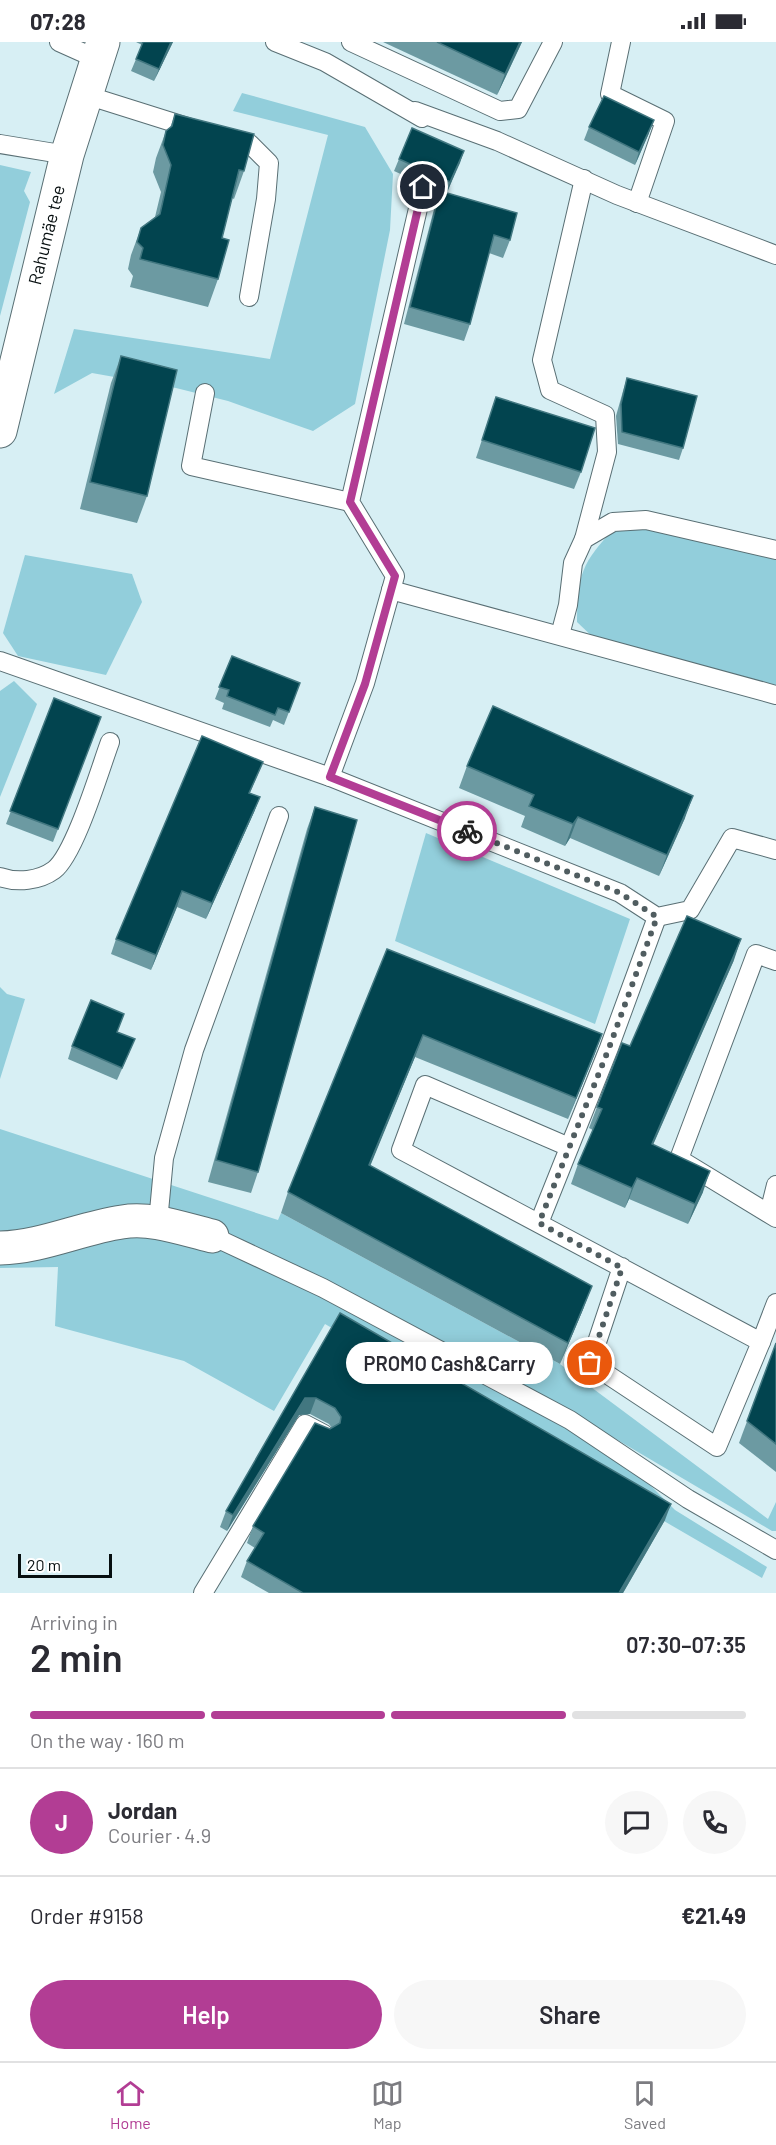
<!DOCTYPE html>
<html lang="en">
<head>
<meta charset="utf-8">
<style>
  :root { --surface:#fff; --page:#f7f7f7; --text:#2b2b33; --muted:#7c7c81; --line:#e1e1e2; --accent:#b23d94 }
  body { margin:0; font-family:Barlow,sans-serif; background:var(--page); color:var(--text); height:100vh; display:flex; flex-direction:column; font-size:22px; white-space:nowrap }
  * { box-sizing:border-box; margin:0 }
  p { font-size:20px; color:var(--muted) }
  .icon { flex:none; width:33px; height:33px; fill:none; stroke:currentColor; stroke-width:2; stroke-linecap:round; stroke-linejoin:round }
  .map { position:relative; height:1551px; overflow:hidden }
  .panel { display:flex; flex-direction:column; background:var(--surface); flex:1 }
  .panel>* { flex:none }
  .scale { position:absolute; left:18px; bottom:15px; width:94px; box-sizing:border-box; padding-left:6px; border:3px solid #070f10; border-top:0; font-size:16px; line-height:21px; white-space:nowrap; color:#070f10; -webkit-text-stroke:4px #fff; paint-order:stroke }
  .pin { position:absolute; display:grid; place-items:center; width:51px; height:51px; color:#fff; margin:-26px; border:3px solid #fff; border-radius:50%; box-shadow:0 2px 6px #0007 }
  .courier { position:absolute; display:grid; place-items:center; width:60px; height:60px; margin:-30px; border:4px solid #b23d94; border-radius:50%; background:#fff; color:#222; box-shadow:0 2px 8px #0007 }
  .bubble { position:absolute; height:42px; border-radius:21px; background:var(--surface); box-shadow:0 3px 15px #0003; font-size:20px; font-weight:600; line-height:42px; text-align:center }
  .summary em { font-style:normal; font-weight:600 }
  .summary div { display:flex; flex-direction:column-reverse }
  .summary { display:flex; align-items:center; justify-content:space-between; height:102px; padding:0 30px }
  h1 { font-size:39px; font-weight:600; line-height:45px }
  .bar { display:grid; grid-template-columns:repeat(4,1fr); gap:9px 6px; align-content:center; height:72px; padding:0 30px }
  .bar i { height:8px; border-radius:4px; background:var(--line) }
  .bar .current { background:var(--accent) }
  .bar p { grid-column:span 4 }
  .line { display:flex; align-items:center; gap:15px; padding:0 30px; border-top:2px solid var(--line) }
  .line div { flex:1 }
  .round { display:grid; place-items:center; flex:none; width:63px; height:63px; border-radius:32px; background:var(--page) }
  .cta { display:flex; gap:12px; margin-top:auto; padding:12px 30px }
  .cta a { flex:1; height:69px; border-radius:36px; background:var(--accent); color:#fff; font-size:24px; font-weight:600; line-height:69px; text-align:center }
  .cta a+a { background:var(--page); color:var(--text) }
  .status { display:flex; justify-content:space-between; align-items:center; height:42px; padding:0 30px; background:var(--surface); direction:ltr }
  .status svg { height:16px; fill:currentColor }
  .tab-bar { display:flex; justify-content:space-around; align-items:center; height:84px; border-top:2px solid var(--line); background:var(--surface); font-size:16px; color:var(--muted) }
  .tab-bar a { display:grid; justify-items:center; gap:3px }
  .tab-bar .current { color:var(--accent) }
  .map>svg:first-child { display:block }
  .green { fill:#92cedb }
  .lines { fill:none; stroke-linecap:round; stroke-linejoin:round }
  .lane-casing { stroke:#596f74; stroke-width:20 }
  .street-casing { stroke:#596f74; stroke-width:35 }
  .secondary-casing { stroke:#596f74; stroke-width:35 }
  .lane { stroke:#fff; stroke-width:18 }
  .street { stroke:#fff; stroke-width:33 }
  .secondary { stroke:#fff; stroke-width:33 }
  .wall { fill:#6c9aa2 }
  .shaded-wall { fill:#427780 }
  .building { fill:#02444f; stroke:#427780; stroke-width:1.5 }
  .done { stroke:#505d60; stroke-width:6; stroke-dasharray:0 10.8 }
  .route { stroke:#b23d94; stroke-width:8 }
  .labels { text-anchor:middle; stroke-width:6; stroke-linejoin:round; paint-order:stroke }
  .street-label { font-size:18px; fill:#070f10; stroke:#fff }
</style>
</head>
<body>
<div class="status"><b>07:28</b><svg viewBox="0 0 49 12"><path d="M0 12V9h3v3zM5 12V6h3v6zM10 12V3h3v9zM15 12V0h3v12zM26 1h20v11H26zM47 4h2v5h-2z"/></svg></div>
<div class="map">
<svg width="776" height="1551" viewBox="0 0 776 1551">
  <rect width="100%" height="100%" fill="#d7eff4"/>
  <g class="green">
    <path d="M242,51L365,85L393,132L390,188L355,362L313,389L228,359L176,346L92,331L54,352L74,287L270,317L328,93L233,69Z"/>
    <path d="M0,123L31,130L24,149L30,160L0,274Z"/>
    <path d="M648,484L776,518V643L598,600L577,580C577,533 582,520 615,486Z"/>
    <path d="M25,513L132,532L142,560L106,633L18,614L3,591Z"/>
    <path d="M14,639L37,662L0,755V649Z"/>
    <path d="M426,791L630,877L595,982L395,899Z"/>
    <path d="M0,945L7,952L25,957L0,1037Z"/>
    <path d="M0,1087L278,1178L281,1171L560,1322L768,1477L776,1460V1489H772L587,1380L675,1468L767,1525L762,1536L325,1282L274,1369L184,1319L55,1284L58,1225L0,1226Z"/>
  </g>
  <g class="lines">
    <defs>
      <g id="lane">
        <path d="M59,0L97,17"/>
        <path d="M275,0L325,20L422,76"/>
        <path d="M351,0L500,69L518,67L553,0"/>
        <path d="M621,0L610,52L665,79L637,161"/>
        <path d="M86,53L194,87"/>
        <path d="M415,69L497,99L617,153L776,213"/>
        <path d="M229,96L250,102L269,121L266,157L249,255"/>
        <path d="M0,102L67,113"/>
        <path d="M205,351L191,424L350,460"/>
        <path d="M584,497L607,410L605,373L550,348L542,318L584,137"/>
        <path d="M391,548L776,653"/>
        <path d="M560,593L568,563L573,521L584,497L613,480L646,478L776,508"/>
        <path d="M0,619L330,735L620,851L657,875L690,868L732,796L776,808"/>
        <path d="M330,735L365,641L395,534L350,460L423,145"/>
        <path d="M0,835C17,841 39,839 54,828C75,812 100,727 110,700"/>
        <path d="M776,919L756,912L679,1117L776,1176"/>
        <path d="M569,1105L425,1043L401,1108C521,1172 641,1236 761,1300L717,1405L590,1321L622,1225"/>
        <path d="M769,1171L776,1143"/>
        <path d="M158,1180L164,1116L194,1008L279,774"/>
        <path d="M539,1181L609,1006L657,875"/>
        <path d="M212,1194L323,1246L570,1378L688,1457L776,1508"/>
        <path d="M761,1300L776,1261"/>
        <path d="M203,1551L305,1382L324,1392"/>
      </g>
      <path id="street" d="M0,1206C42,1205 81,1186 122,1180C152,1175 183,1187 212,1194"/>
      <path id="secondary" d="M0,389L67,113L103,0"/>
    </defs>
    <use href="#lane" class="lane-casing"/>
    <use href="#street" class="street-casing"/>
    <use href="#secondary" class="secondary-casing"/>
    <use href="#lane" class="lane"/>
    <use href="#street" class="street"/>
    <use href="#secondary" class="secondary"/>
  </g>
  <g class="wall">
    <path d="M136,0H173L154,39L131,29L142,3Z"/>
    <path d="M383,0H522L497,53Z"/>
    <path d="M175,72L244,129L234,157L232,156L222,196L218,237L208,265L130,245L133,234L128,227L131,213L141,186L155,175L161,150L153,130L156,116L166,89L170,86Z"/>
    <path d="M589,85L649,91L635,123L584,98Z"/>
    <path d="M464,109L447,151L510,198L503,216L489,211L470,282L464,299L404,282L434,167L440,149L434,147L431,137L426,134L414,138L394,129L399,117Z"/>
    <path d="M121,314L147,454L137,481L80,467L111,341Z"/>
    <path d="M627,336L683,406L679,418L618,402L616,374L623,349Z"/>
    <path d="M496,355L581,430L574,447L476,416Z"/>
    <path d="M232,614L300,641L284,683L273,678L270,685L222,667L224,661L215,657Z"/>
    <path d="M54,656L101,675L53,800L6,782Z"/>
    <path d="M263,720L250,751L260,755L254,770L206,877L177,865L151,928L111,912L116,897Z"/>
    <path d="M467,724L685,776L659,834L570,796L565,804L521,785L525,774L459,746Z"/>
    <path d="M315,765L258,1130L251,1151L208,1140L307,787Z"/>
    <path d="M387,907L602,992L568,1077L415,1015L370,1123L584,1265L560,1322L281,1171L288,1150Z"/>
    <path d="M734,918L653,1103L703,1150L688,1182L629,1157L625,1166L571,1142L578,1122L593,1088L589,1086L597,1065L630,1004Z"/>
    <path d="M117,990L130,1009L117,1038L68,1017L72,1004Z"/>
    <path d="M340,1271L665,1478L623,1551H269L241,1535L247,1519L255,1506L247,1501L253,1484L330,1387L332,1386L329,1382L310,1372L299,1373L227,1489L220,1485L226,1469Z"/>
    <path d="M776,1301V1430L739,1401Z"/>
  </g>
  <g class="shaded-wall">
    <path d="M171,0H173L154,39L159,27Z"/>
    <path d="M520,0H522L497,53L505,32Z"/>
    <path d="M654,78L649,91L635,123L639,110Z"/>
    <path d="M464,109L460,121L446,152L450,140Z"/>
    <path d="M431,122L426,134L414,138L419,126Z"/>
    <path d="M693,754L685,776L659,834L667,813Z"/>
    <path d="M260,755L254,770L206,877L212,861Z"/>
    <path d="M578,775L570,796L565,804L573,782Z"/>
    <path d="M182,849L177,865L151,928L156,913Z"/>
    <path d="M741,897L734,918L644,1123L652,1102Z"/>
    <path d="M602,992L594,1014L568,1077L576,1056Z"/>
    <path d="M423,993L415,1015L362,1144L369,1123Z"/>
    <path d="M710,1129L703,1150L688,1182L695,1162Z"/>
    <path d="M637,1136L629,1157L625,1166L632,1146Z"/>
    <path d="M592,1244L584,1265L560,1322L568,1301Z"/>
    <path d="M305,1356H316L310,1372L299,1373L227,1489L233,1473Z"/>
    <path d="M671,1462L665,1478L623,1551H619Z"/>
  </g>
  <g class="building">
    <path d="M143,0H171L159,27L136,17Z"/>
    <path d="M437,0H520L505,32Z"/>
    <path d="M604,54L654,78L639,110L589,85Z"/>
    <path d="M175,72L254,92L244,129L239,128L222,196L229,198L218,237L140,217L143,206L137,200L141,186L160,172L171,123L163,103L166,89L172,84Z"/>
    <path d="M412,86L464,109L450,140L438,134L436,125L431,122L419,126L399,117Z"/>
    <path d="M440,149L517,171L510,198L494,193L470,282L410,265Z"/>
    <path d="M121,314L177,328L147,454L90,440Z"/>
    <path d="M627,336L697,354L683,406L622,390L621,362Z"/>
    <path d="M496,355L595,386L581,430L482,398Z"/>
    <path d="M232,614L300,641L289,670L278,666L275,673L227,654L229,648L219,645Z"/>
    <path d="M54,656L101,675L58,787L10,769Z"/>
    <path d="M493,664L693,754L667,813L578,775L573,782L529,764L534,753L467,724Z"/>
    <path d="M202,694L263,720L249,751L260,755L212,861L182,849L156,913L116,897Z"/>
    <path d="M315,765L357,778L258,1130L216,1118Z"/>
    <path d="M687,874L741,897L652,1102L710,1129L695,1162L637,1136L632,1146L578,1122L602,1067L597,1065L622,1001L630,1004Z"/>
    <path d="M387,907L602,992L576,1056L423,993L369,1123L592,1244L568,1301L288,1150Z"/>
    <path d="M91,958L124,972L117,990L135,997L122,1026L72,1004Z"/>
    <path d="M340,1271L671,1462L619,1551H303L247,1519L264,1491L253,1484L315,1381L330,1387L340,1381L341,1375L335,1366L316,1356H305L233,1473L226,1469Z"/>
    <path d="M776,1301V1402L747,1379Z"/>
  </g>
  <g class="lines">
    <path class="done" d="M467,789L620,851L657,875L609,1006L539,1181L622,1226L590,1321"/>
    <path class="route" d="M423,145L350,460L395,534L365,642L330,735L467,789"/>
  </g>
  <g class="labels">
    <g class="street-label">
      <text transform="translate(47 193) rotate(-76)" y="6">Rahumäe tee</text>
    </g>
  </g>
</svg>
<div class="scale">20 m</div>
<div class="pin" style="left:590px;top:1321px;background:#ea580c"><svg class="icon" aria-label="bag" viewBox="0 0 24 24"><path d="M5 8h14l-1 12H6zM9 8a3 3 0 0 1 6 0"/></svg></div>
<div class="pin" style="left:423px;top:145px;background:#1f2937"><svg class="icon" aria-label="home" viewBox="0 0 24 24"><path d="M3 11l9-7 9 7M6 9v11h12V9"/></svg></div>
<div class="courier" style="left:467px;top:789px"><svg class="icon" aria-label="bike" viewBox="0 0 24 24"><circle cx="6" cy="16" r="4"/><circle cx="18" cy="16" r="4"/><path d="M6 16l4-8h5l3 8M10 8l3 8H6M13 5h3"/></svg></div>
<div class="bubble" style="left:346px;top:1300px;width:207px">PROMO Cash&amp;Carry</div>
</div>
<section class="panel">
<div class="summary"><div><h1>2 min</h1><p>Arriving in</p></div><em>07:30–07:35</em></div>
<div class="bar"><i class="current"></i><i class="current"></i><i class="current"></i><i></i><p>On the way · 160 m</p></div>
<div class="line" style="height:108px"><b class="round" style="background:var(--accent);color:#fff">J</b><div><b>Jordan</b><p>Courier · 4.9</p></div><a class="round"><svg class="icon" aria-label="chat" viewBox="0 0 24 24"><path d="M4 5h16v11H9l-5 4z"/></svg></a><a class="round"><svg class="icon" aria-label="phone" viewBox="0 0 24 24"><path d="M5 4h4l2 5-3 2q2 4 5 5l2-3 5 2v4C11 20 4 13 5 4z"/></svg></a></div>
<div class="line" style="height:78px"><div>Order #9158</div><b>€21.49</b></div>
<div class="cta"><a>Help</a><a>Share</a></div>
</section>
<nav class="tab-bar">
<a class="current"><svg class="icon" aria-label="home" viewBox="0 0 24 24"><path d="M3 11l9-7 9 7M6 9v11h12V9"/></svg>Home</a>
<a><svg class="icon" aria-label="map" viewBox="0 0 24 24"><path d="M3 6l6-2 6 2 6-2v14l-6 2-6-2-6 2zM9 4v14M15 6v14"/></svg>Map</a>
<a><svg class="icon" aria-label="saved" viewBox="0 0 24 24"><path d="M7 4h10v16l-5-4-5 4z"/></svg>Saved</a>
</nav>
</body>
</html>
